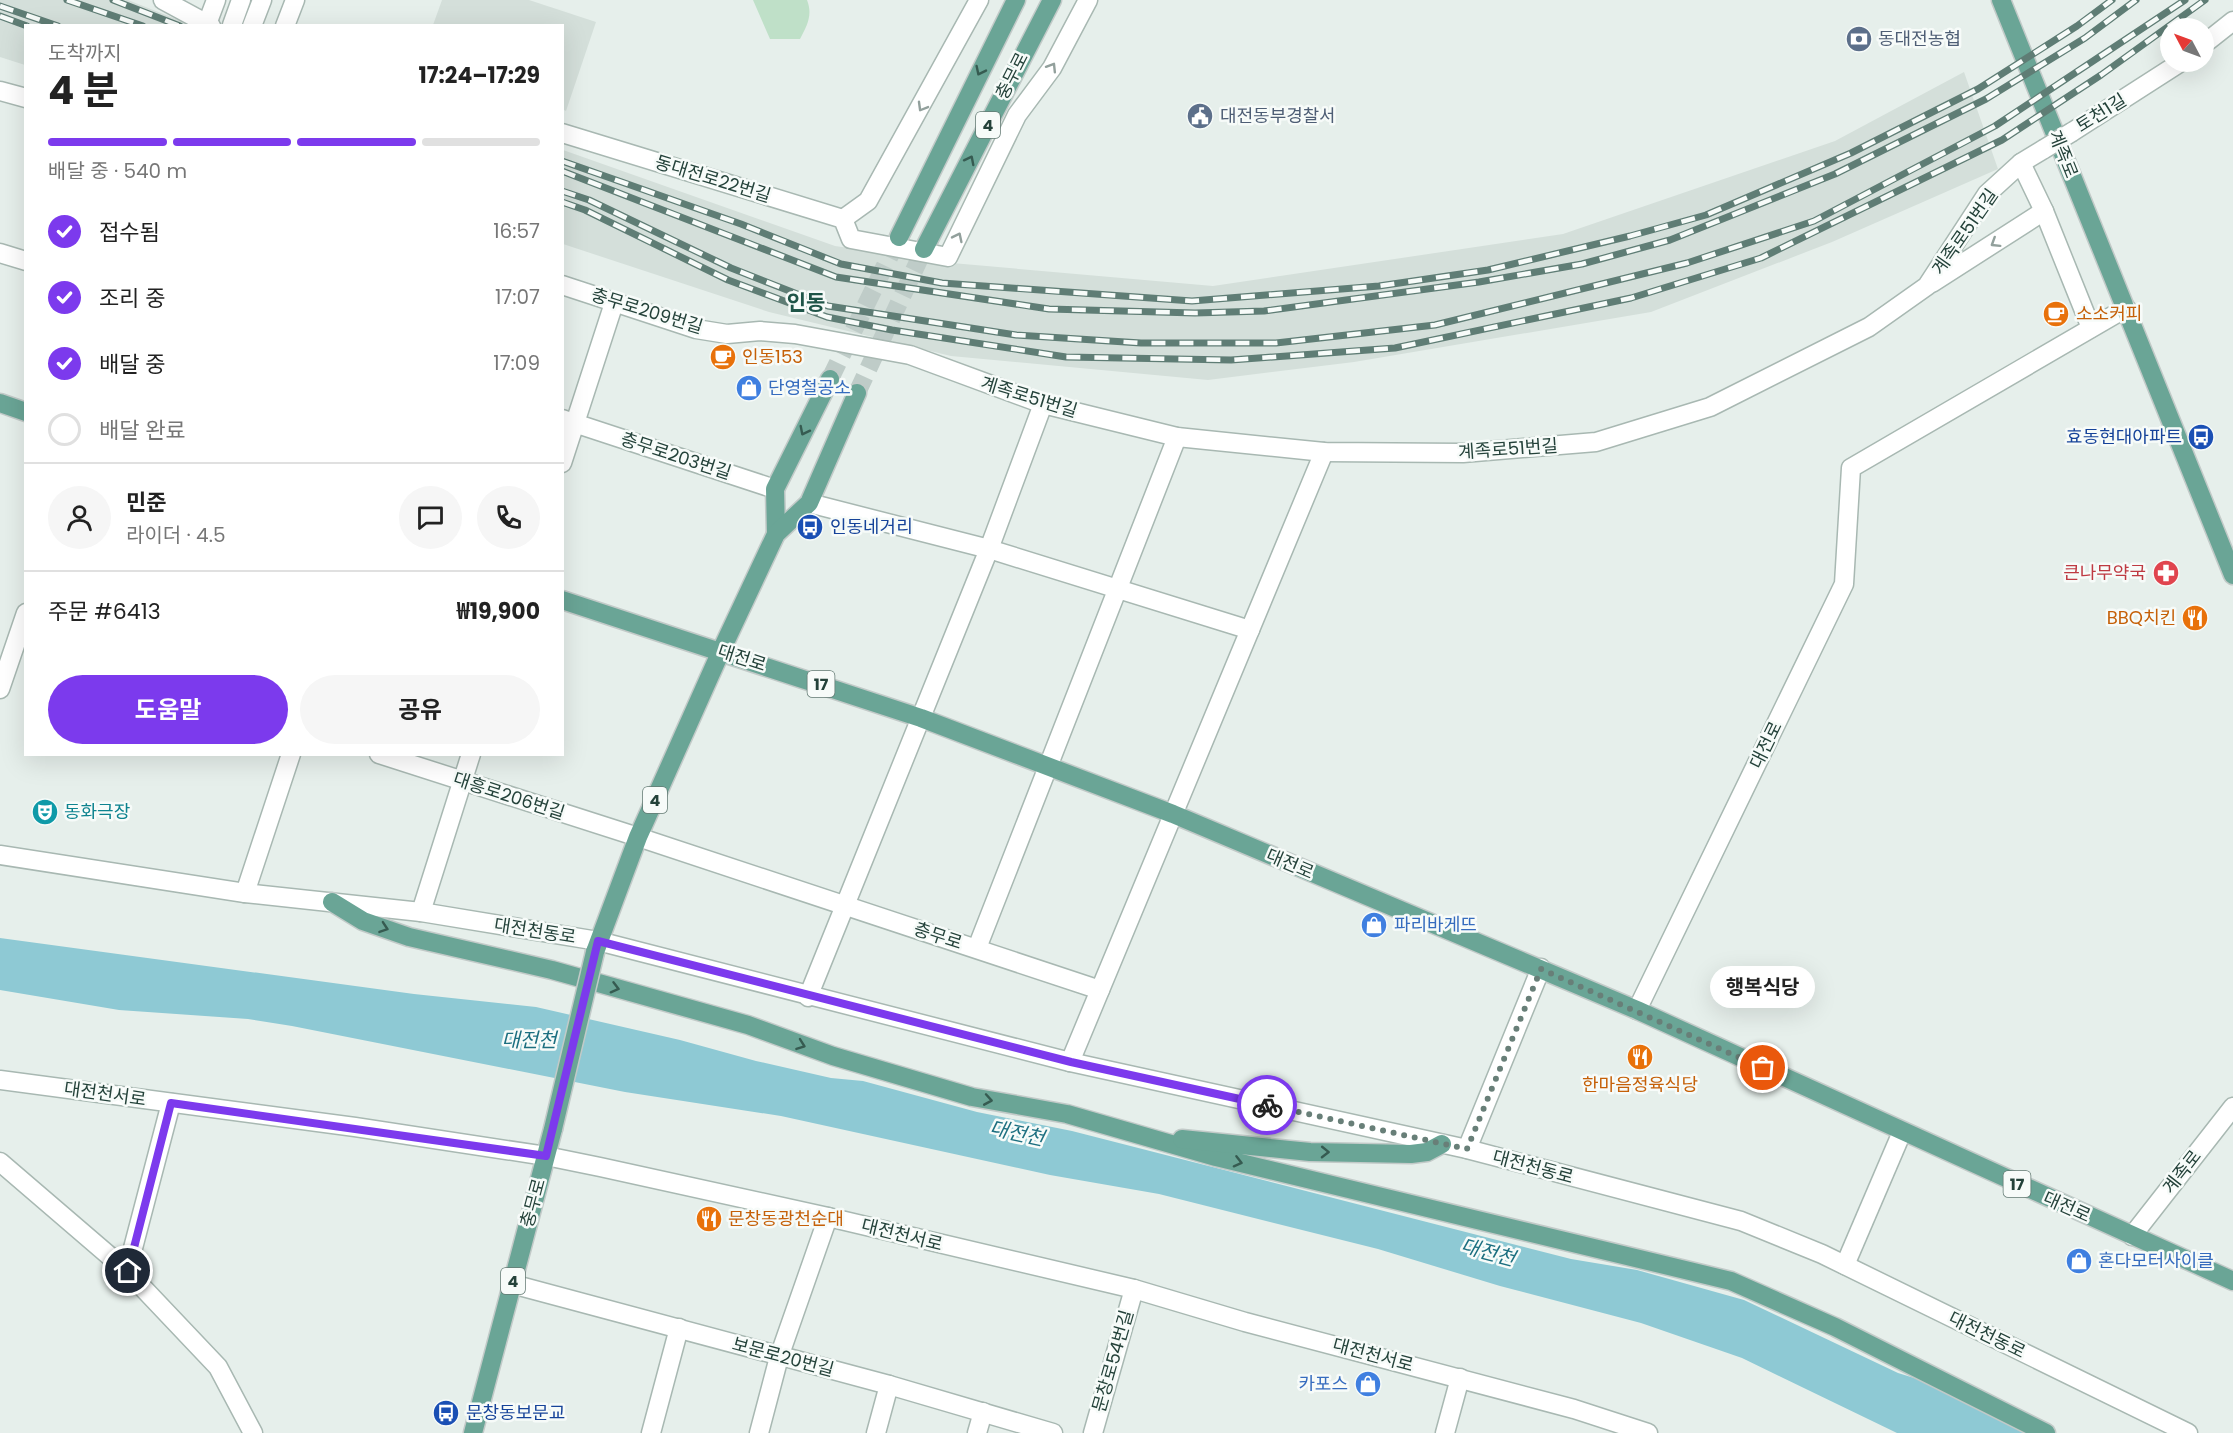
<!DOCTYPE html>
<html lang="ko">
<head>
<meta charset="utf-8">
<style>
  :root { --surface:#fff; --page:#f6f6f6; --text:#222; --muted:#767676; --line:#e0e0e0; --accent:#7c3aed }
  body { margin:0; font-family:Poppins,"Noto Sans KR",sans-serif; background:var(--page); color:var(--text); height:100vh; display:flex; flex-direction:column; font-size:22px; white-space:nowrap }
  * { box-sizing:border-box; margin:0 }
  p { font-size:20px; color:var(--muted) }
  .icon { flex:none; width:33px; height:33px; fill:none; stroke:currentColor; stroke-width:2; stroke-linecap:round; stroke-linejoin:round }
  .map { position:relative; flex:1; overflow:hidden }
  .sheet { position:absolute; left:24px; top:24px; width:540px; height:732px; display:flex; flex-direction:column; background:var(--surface); border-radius:0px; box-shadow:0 6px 24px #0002 }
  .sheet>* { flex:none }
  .needle { width:39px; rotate:311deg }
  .fabs { position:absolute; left:2160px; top:18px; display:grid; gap:12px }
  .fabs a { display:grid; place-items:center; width:54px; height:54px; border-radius:50%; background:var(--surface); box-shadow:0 6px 24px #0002; font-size:30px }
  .pin { position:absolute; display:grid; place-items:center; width:51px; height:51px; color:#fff; margin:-26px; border:3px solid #fff; border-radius:50%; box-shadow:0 2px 6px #0007 }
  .courier { position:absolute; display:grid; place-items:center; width:60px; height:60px; margin:-30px; border:4px solid #7c3aed; border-radius:50%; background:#fff; color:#222; box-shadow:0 2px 8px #0007 }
  .bubble { position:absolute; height:42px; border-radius:21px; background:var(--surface); box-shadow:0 6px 24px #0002; font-size:20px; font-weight:700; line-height:42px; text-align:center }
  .summary em { font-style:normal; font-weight:700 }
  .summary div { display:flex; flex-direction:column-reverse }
  .summary { display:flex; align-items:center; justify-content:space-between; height:102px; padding:0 24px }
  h1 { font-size:39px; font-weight:700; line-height:45px }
  .bar { display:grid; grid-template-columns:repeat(4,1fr); gap:9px 6px; align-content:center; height:72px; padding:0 24px }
  .bar i { height:8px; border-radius:4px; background:var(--line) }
  .bar .active { background:var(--accent) }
  .bar p { grid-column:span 4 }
  .line { display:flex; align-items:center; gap:15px; padding:0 24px; border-top:2px solid var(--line) }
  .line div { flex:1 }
  .round { display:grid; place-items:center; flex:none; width:63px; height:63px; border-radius:32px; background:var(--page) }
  ol { padding:0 24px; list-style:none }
  li { display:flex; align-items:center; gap:18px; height:66px }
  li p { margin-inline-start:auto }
  li .icon { padding:6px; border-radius:50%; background:var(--accent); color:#fff; stroke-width:4 }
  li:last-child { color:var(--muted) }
  li i { width:33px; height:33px; border:3px solid var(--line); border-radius:50% }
  .primary-button { display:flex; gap:12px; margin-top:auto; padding:12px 24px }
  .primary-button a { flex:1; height:69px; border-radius:36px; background:var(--accent); color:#fff; font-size:24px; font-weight:700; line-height:69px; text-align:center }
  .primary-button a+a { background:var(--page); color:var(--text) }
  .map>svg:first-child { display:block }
  .built { fill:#d4dfda }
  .green { fill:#bfe0c8 }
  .water { fill:#8ec9d4 }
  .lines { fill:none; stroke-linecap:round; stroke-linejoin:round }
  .major-tunnel { stroke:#bfccc8; stroke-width:18; stroke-dasharray:18 9; stroke-linecap:butt }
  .minor-casing { stroke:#a8b8b2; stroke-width:21 }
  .major-casing { stroke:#c2cac8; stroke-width:21 }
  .minor { stroke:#fff; stroke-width:18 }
  .major { stroke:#6aa596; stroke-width:18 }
  .rail-casing { stroke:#5f7d75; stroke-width:7 }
  .rail { stroke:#f7fbf9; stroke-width:4.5; stroke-dasharray:14; stroke-linecap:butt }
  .minor-bridge-casing { stroke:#a8b8b2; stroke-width:21; stroke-linecap:butt }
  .major-bridge-casing { stroke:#c2cac8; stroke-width:21; stroke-linecap:butt }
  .minor-bridge { stroke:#fff; stroke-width:18 }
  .major-bridge { stroke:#6aa596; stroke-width:18 }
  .oneway { stroke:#92a09c }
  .oneway2 { stroke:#365b51 }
  .done { stroke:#687f78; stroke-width:6; stroke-dasharray:0 10.8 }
  .route { stroke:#7c3aed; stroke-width:8 }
  .labels { text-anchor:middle; stroke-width:5; stroke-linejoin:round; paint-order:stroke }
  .shield { fill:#f7fbf9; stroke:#637a73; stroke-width:1.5 }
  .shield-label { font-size:16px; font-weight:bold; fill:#24423a }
  .service-label { font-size:18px; fill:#4e5e75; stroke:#f7fbf9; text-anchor:start }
  .street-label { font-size:18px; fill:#24423a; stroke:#f7fbf9 }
  .food-label { font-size:18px; fill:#c56008; stroke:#f7fbf9; text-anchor:start }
  .shop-label { font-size:18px; fill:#366cbe; stroke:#f7fbf9; text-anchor:start }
  .transit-label { font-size:18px; fill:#164399; stroke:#f7fbf9; text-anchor:start }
  .health-label { font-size:18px; fill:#be3a42; stroke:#f7fbf9; text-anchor:end }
  .culture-label { font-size:18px; fill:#0d838f; stroke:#f7fbf9; text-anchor:start }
  .water-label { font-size:20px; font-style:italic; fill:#1c6f80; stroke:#f7fbf9 }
  .quarter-label { font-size:21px; font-weight:bold; fill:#1f5548; stroke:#f7fbf9 }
</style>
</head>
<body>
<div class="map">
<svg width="2233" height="1433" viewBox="0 0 2233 1433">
  <rect width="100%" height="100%" fill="#e6efeb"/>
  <g class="built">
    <path d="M0,0H128L191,25L26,26L25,65L0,57Z"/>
    <path d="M442,0H529L596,22L566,111L562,109V26L433,25Z"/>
    <path d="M1964,72L1998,169L1832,242L1651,312L1354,362L1208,380L951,356L769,312L563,244V150L835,246L952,263L1213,286L1563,234L1835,141Z"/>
  </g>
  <path class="green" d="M753,0H807C813,15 807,26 800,39H770Z"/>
  <path class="water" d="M0,938L414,994L536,1007L680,1040L756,1061L831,1078L863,1081L977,1112L1072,1131L1571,1259L1637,1270L1744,1300L1898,1373L1924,1381L2026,1433H1897L1742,1358L1641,1323L1500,1286L1378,1249L1159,1194L1050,1175L781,1116L625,1092L292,1026L248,1019L119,1010L0,990Z"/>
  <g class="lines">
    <g class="major-tunnel">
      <path d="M830,379L899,237"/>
      <path d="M857,393L924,249"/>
    </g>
    <defs>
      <g id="minor">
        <path d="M163,0L211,26"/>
        <path d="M207,24L216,0"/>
        <path d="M232,25L241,0"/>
        <path d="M252,26L262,0"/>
        <path d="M285,26L295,0"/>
        <path d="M2204,44L2233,21"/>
        <path d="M0,91L26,98"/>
        <path d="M2072,132L2181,62"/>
        <path d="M562,133L843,219L851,239L948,257L1017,115L1052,68L1088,0"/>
        <path d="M2021,163L2044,211L2091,328"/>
        <path d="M843,219L868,201L979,0"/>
        <path d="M0,253L26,261"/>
        <path d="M1932,283L2044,211"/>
        <path d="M562,285L696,329L727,334L760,331L795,334L910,355L1043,404L1177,437L1324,452L1463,453L1596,442L1710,407L1869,327L1927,286L1987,194L2021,163L2044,149"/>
        <path d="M562,419L775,489"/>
        <path d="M562,463L614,303"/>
        <path d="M809,503L989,549L1250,630"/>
        <path d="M0,689L26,613"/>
        <path d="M379,754L638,837L1100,990"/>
        <path d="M0,855L245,893L421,912L598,941L1070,1062L1467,1149L1741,1221L1822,1254L2188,1433"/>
        <path d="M245,893L291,754"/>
        <path d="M421,912L471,754"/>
        <path d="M977,948L1177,437"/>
        <path d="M808,997L989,549L1043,404"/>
        <path d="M1637,1010L1844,584L1851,468L2126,308"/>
        <path d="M1070,1062L1324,452"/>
        <path d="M0,1080L355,1127L546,1156L600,1167L828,1217L1134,1289L1245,1322L1574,1409L1648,1433"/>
        <path d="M1467,1149L1541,968"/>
        <path d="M0,1162L127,1271L218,1367L253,1433"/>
        <path d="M2132,1236L2233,1107"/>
        <path d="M1845,1265L1902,1132"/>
        <path d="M127,1271L171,1103"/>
        <path d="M512,1284L889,1385L1053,1433"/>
        <path d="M651,1433L679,1328"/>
        <path d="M759,1433L779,1357L828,1217"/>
        <path d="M876,1433L889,1385"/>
        <path d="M977,1433L983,1412"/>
        <path d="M1093,1433L1134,1289"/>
        <path d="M1445,1433L1460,1378"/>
      </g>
      <g id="major">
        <path d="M2001,0L2233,575"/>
        <path d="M899,237L1016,0"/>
        <path d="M924,249L1052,0"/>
        <path d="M0,403L26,412"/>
        <path d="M776,534L775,489L830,379"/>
        <path d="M562,600L921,718L1173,814L1637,1010L2233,1281"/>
        <path d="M332,902L363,921L409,937L552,970L748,1025L833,1056L972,1097L1067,1114L1216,1157L1731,1281L1835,1327L2046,1433"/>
        <path d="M595,952L638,837L721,651L776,534L809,503L857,393"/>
        <path d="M1182,1139L1310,1152L1411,1154L1427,1152L1442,1144"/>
        <path d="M473,1433L553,1129"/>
      </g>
    </defs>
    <use href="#minor" class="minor-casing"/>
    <use href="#major" class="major-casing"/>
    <use href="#minor" class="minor"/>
    <use href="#major" class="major"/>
    <defs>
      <g id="rail">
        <path d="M67,0L143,26"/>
        <path d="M113,0L180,26"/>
        <path d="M0,6L58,26"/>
        <path d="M0,16L27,26"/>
        <path d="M562,161L741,224L841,264L942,283L1192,301L1379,286L1488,270L1630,236L1706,215L1851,153L1978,89L2077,26L2112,0"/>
        <path d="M562,171L836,277L1049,309L1195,313L1264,311L1479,282L1582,264L1670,240L1835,174L1986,99L2085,38L2136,0"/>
        <path d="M562,191L589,200L731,268L828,306L1016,335L1141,343H1276L1435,325L1687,263L1814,221L1995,126L2185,0"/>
        <path d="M562,202L585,210L728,280L827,317L892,330L1066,357L1231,360L1395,348L1631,298L1761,258L2002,140L2101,75L2205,0"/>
      </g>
    </defs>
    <use href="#rail" class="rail-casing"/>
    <use href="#rail" class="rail"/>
    <defs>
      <path id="minor-bridge" d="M2044,149L2072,132"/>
      <path id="major-bridge" d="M553,1129L595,952"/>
    </defs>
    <use href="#minor-bridge" class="minor-bridge-casing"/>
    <use href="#major-bridge" class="major-bridge-casing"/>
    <use href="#minor-bridge" class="minor-bridge"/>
    <use href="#major-bridge" class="major-bridge"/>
  </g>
  <defs><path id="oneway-chevron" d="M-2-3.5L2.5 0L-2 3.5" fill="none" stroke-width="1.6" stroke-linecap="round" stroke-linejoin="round" transform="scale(1.5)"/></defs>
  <g class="oneway">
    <use href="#oneway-chevron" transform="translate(1052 67) rotate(-58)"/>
    <use href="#oneway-chevron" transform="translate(922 107) rotate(120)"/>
    <use href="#oneway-chevron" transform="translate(958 237) rotate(-64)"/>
    <use href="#oneway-chevron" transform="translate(1995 243) rotate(148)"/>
  </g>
  <g class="oneway2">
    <use href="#oneway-chevron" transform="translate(980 71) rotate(116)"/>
    <use href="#oneway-chevron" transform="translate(970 160) rotate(-63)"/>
    <use href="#oneway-chevron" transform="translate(804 431) rotate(117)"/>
    <use href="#oneway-chevron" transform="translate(384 928) rotate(19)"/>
    <use href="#oneway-chevron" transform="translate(615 988) rotate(15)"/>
    <use href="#oneway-chevron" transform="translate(801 1045) rotate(20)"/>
    <use href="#oneway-chevron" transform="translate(988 1100) rotate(10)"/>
    <use href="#oneway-chevron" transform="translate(1325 1152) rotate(1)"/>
    <use href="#oneway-chevron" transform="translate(1238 1162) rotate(14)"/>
  </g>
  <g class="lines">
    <path class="done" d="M1267,1105L1467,1149L1541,969L1763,1068"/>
    <path class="route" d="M128,1271L171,1103L546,1156L598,941L1071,1062L1267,1105"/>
  </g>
  <defs>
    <symbol id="bank-disc" viewBox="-11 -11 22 22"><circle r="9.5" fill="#5c6f8a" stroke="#f7fbf9"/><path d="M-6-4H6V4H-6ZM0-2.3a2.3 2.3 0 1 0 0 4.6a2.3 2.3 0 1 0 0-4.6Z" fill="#fff"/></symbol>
    <symbol id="civic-disc" viewBox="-11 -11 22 22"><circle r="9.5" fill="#5c6f8a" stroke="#f7fbf9"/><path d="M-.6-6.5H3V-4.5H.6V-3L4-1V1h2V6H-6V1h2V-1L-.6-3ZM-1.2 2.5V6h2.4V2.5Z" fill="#fff"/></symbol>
    <symbol id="cafe-disc" viewBox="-11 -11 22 22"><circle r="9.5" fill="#e8710a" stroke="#f7fbf9"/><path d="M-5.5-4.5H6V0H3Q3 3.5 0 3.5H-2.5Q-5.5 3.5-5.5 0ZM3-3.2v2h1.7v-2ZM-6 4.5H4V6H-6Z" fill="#fff"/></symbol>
    <symbol id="shop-disc" viewBox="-11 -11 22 22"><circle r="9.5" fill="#3f7fe0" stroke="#f7fbf9"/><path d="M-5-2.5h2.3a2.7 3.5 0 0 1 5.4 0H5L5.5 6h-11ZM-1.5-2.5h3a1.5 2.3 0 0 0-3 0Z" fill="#fff"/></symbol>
    <symbol id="bus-disc" viewBox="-11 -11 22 22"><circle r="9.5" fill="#1a4fb4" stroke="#f7fbf9"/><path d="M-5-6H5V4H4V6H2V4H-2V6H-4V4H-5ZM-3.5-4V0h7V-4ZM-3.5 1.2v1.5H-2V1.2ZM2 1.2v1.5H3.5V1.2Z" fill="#fff"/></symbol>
    <symbol id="pharmacy-disc" viewBox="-11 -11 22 22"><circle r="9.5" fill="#e0444e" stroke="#f7fbf9"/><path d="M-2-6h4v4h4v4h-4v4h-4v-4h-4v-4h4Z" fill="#fff"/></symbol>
    <symbol id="restaurant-disc" viewBox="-11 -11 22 22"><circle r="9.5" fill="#e8710a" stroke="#f7fbf9"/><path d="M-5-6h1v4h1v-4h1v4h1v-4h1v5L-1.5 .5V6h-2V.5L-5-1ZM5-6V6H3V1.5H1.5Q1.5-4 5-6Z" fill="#fff"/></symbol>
    <symbol id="theatre-disc" viewBox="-11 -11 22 22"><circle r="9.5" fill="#0f9aa8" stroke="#f7fbf9"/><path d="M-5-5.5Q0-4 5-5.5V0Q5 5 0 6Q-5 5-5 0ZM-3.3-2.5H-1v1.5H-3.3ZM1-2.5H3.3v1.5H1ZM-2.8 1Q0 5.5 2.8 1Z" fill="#fff"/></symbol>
  </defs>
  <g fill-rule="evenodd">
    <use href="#bank-disc" x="1844" y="24" width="30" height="30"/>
    <use href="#civic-disc" x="1185" y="101" width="30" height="30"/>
    <use href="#cafe-disc" x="2041" y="299" width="30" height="30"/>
    <use href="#cafe-disc" x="708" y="342" width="30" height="30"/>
    <use href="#shop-disc" x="734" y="373" width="30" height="30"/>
    <use href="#bus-disc" x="2186" y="422" width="30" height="30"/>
    <use href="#bus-disc" x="795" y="512" width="30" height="30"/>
    <use href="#pharmacy-disc" x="2151" y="558" width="30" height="30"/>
    <use href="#restaurant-disc" x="2180" y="603" width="30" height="30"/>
    <use href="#theatre-disc" x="30" y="797" width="30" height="30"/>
    <use href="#shop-disc" x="1359" y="910" width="30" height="30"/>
    <use href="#restaurant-disc" x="1625" y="1042" width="30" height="30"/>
    <use href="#restaurant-disc" x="694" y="1204" width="30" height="30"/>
    <use href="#shop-disc" x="2064" y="1246" width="30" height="30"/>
    <use href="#shop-disc" x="1353" y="1369" width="30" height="30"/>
    <use href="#bus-disc" x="431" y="1398" width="30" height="30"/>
  </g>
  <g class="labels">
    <g class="shield">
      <rect x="976" y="112" width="24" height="26" rx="4.5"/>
      <rect x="807.5" y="671" width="27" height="26" rx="4.5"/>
      <rect x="643" y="787" width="24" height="26" rx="4.5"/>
      <rect x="2003.5" y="1171" width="27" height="26" rx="4.5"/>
      <rect x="501" y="1268" width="24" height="26" rx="4.5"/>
    </g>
    <g class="shield-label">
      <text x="988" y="131">4</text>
      <text x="821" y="690">17</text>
      <text x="655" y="806">4</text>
      <text x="2017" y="1190">17</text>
      <text x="513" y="1287">4</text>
    </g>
    <g class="service-label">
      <text x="1878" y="45">동대전농협</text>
      <text x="1220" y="122">대전동부경찰서</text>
    </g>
    <g class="street-label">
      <text transform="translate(1012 76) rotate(-63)" y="6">충무로</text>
      <text transform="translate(2101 113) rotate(-32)" y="6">토천1길</text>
      <text transform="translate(2063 154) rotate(68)" y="6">계족로</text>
      <text transform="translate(713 179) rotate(17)" y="6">동대전로22번길</text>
      <text transform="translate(1965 232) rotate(-55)" y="6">계족로51번길</text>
      <text transform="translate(647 311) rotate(17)" y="6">충무로209번길</text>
      <text transform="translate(1029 397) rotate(17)" y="6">계족로51번길</text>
      <text transform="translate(1508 449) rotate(-4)" y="6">계족로51번길</text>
      <text transform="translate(676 456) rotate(18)" y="6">충무로203번길</text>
      <text transform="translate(742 658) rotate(18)" y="6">대전로</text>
      <text transform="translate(1766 745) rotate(-64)" y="6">대전로</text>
      <text transform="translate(509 796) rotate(18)" y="6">대흥로206번길</text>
      <text transform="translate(1290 864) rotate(23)" y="6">대전로</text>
      <text transform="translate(535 931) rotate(9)" y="6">대전천동로</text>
      <text transform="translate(938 936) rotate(18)" y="6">충무로</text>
      <text transform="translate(105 1094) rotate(8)" y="6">대전천서로</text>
      <text transform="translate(1533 1167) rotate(15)" y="6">대전천동로</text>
      <text transform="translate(2182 1172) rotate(-52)" y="6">계족로</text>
      <text transform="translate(533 1203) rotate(-75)" y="6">충무로</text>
      <text transform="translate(2067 1207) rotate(24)" y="6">대전로</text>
      <text transform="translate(902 1235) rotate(14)" y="6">대전천서로</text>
      <text transform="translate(1987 1335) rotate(26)" y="6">대전천동로</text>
      <text transform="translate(1373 1355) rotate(15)" y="6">대전천서로</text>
      <text transform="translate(783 1357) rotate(15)" y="6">보문로20번길</text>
      <text transform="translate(1113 1361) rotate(-74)" y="6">문창로54번길</text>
    </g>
    <g class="food-label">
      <text x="2076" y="320">소소커피</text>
      <text x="742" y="363">인동153</text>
      <text x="2176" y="624" text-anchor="end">BBQ치킨</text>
      <text x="1640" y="1091" text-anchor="middle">한마음정육식당</text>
      <text x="728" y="1225">문창동광천순대</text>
    </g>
    <g class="shop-label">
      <text x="768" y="394">단영철공소</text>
      <text x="1394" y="931">파리바게뜨</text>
      <text x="2098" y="1267">혼다모터사이클</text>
      <text x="1348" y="1390" text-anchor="end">카포스</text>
    </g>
    <g class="transit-label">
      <text x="2182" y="443" text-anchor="end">효동현대아파트</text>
      <text x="830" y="533">인동네거리</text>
      <text x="466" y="1419">문창동보문교</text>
    </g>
    <g class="health-label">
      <text x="2146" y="579">큰나무약국</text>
    </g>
    <g class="culture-label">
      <text x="64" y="818">동화극장</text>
    </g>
    <g class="water-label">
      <text x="529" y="1047">대전천</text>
      <text transform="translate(1017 1133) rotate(12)" y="7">대전천</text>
      <text transform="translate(1488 1252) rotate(15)" y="7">대전천</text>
    </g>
    <g class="quarter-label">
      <text x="806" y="310">인동</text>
    </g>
  </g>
</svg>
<div class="fabs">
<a><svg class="needle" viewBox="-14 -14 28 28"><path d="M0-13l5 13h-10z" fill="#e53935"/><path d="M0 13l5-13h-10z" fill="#767676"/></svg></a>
</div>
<div class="pin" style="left:1763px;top:1068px;background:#ea580c"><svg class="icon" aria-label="bag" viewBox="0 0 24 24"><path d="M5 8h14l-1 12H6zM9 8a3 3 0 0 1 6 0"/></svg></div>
<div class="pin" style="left:128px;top:1271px;background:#1f2937"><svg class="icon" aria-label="home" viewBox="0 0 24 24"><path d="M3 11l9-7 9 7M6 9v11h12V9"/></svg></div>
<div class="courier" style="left:1267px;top:1105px"><svg class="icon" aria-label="bike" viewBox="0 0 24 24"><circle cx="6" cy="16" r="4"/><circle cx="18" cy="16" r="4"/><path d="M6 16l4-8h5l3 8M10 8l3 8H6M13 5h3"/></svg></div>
<div class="bubble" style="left:1710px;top:966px;width:105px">행복식당</div>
<section class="sheet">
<div class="summary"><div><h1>4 분</h1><p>도착까지</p></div><em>17:24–17:29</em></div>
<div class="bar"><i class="active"></i><i class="active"></i><i class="active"></i><i></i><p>배달 중 · 540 m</p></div>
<ol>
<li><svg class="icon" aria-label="check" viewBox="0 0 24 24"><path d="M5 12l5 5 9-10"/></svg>접수됨<p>16:57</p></li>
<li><svg class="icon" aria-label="check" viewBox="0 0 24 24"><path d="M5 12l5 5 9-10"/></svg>조리 중<p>17:07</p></li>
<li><svg class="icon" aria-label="check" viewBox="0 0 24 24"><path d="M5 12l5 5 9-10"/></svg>배달 중<p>17:09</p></li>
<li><i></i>배달 완료</li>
</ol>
<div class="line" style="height:108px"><a class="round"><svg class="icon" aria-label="person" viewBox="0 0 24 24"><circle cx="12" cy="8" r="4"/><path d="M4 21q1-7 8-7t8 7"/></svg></a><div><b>민준</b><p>라이더 · 4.5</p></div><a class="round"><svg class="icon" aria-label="chat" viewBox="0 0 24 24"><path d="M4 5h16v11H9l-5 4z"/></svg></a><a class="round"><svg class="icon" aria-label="phone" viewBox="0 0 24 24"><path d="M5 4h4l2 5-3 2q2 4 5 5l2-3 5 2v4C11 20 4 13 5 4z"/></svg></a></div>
<div class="line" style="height:78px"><div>주문 #6413</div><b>₩19,900</b></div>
<div class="primary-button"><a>도움말</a><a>공유</a></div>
</section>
</div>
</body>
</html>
